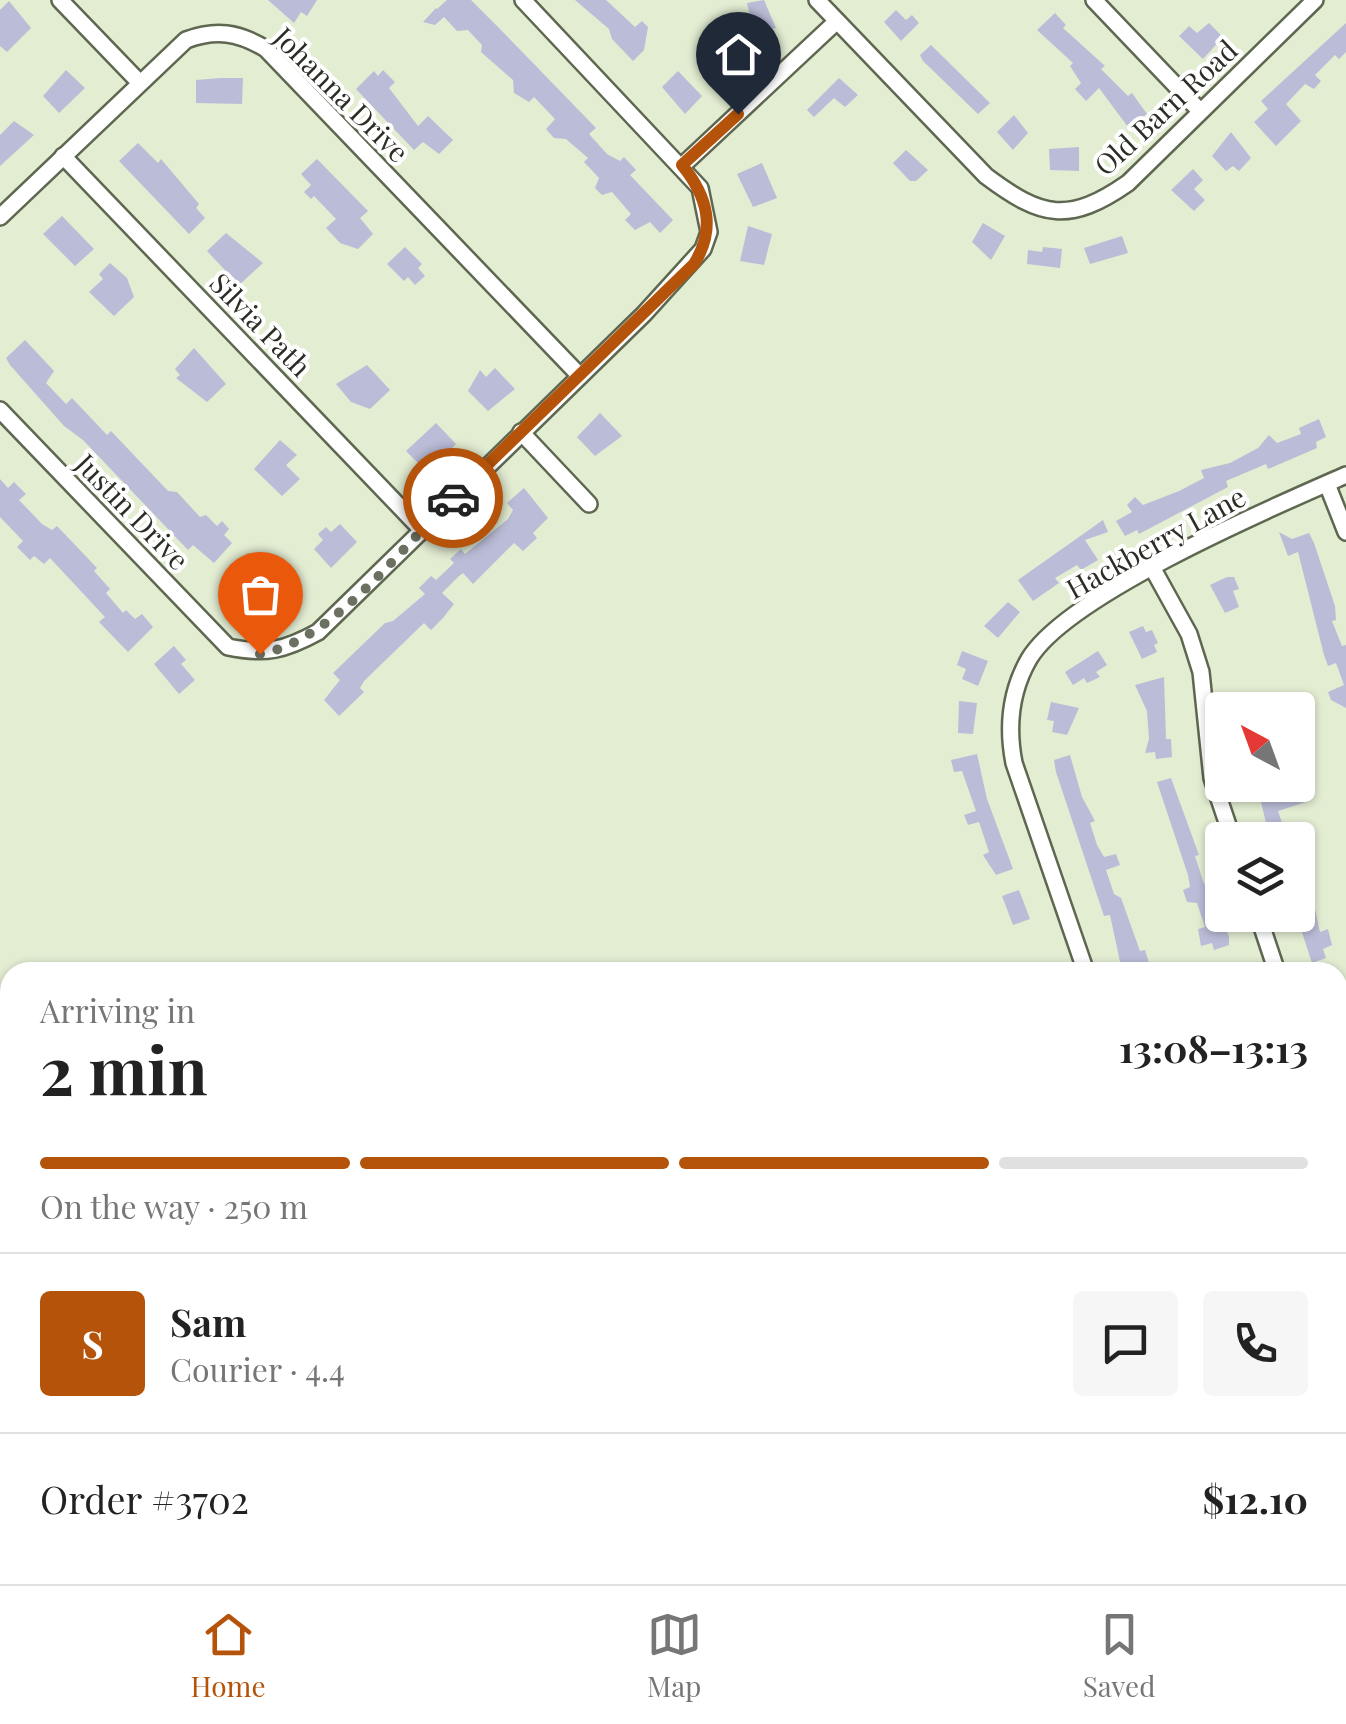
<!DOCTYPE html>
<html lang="en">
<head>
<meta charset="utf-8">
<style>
  :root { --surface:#fff; --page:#f6f6f6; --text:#222; --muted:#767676; --line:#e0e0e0; --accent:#b45309 }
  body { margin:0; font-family:"Playfair Display",serif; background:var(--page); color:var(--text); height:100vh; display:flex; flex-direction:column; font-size:38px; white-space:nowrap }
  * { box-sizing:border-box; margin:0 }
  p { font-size:32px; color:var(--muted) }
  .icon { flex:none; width:55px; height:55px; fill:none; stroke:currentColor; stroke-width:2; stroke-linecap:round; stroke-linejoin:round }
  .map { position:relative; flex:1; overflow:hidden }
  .details { position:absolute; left:0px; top:962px; width:1348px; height:622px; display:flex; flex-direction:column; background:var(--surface); border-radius:30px 30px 0 0; box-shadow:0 2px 8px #0004 }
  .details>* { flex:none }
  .needle { width:65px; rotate:319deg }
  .tools { position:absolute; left:1205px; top:692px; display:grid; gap:20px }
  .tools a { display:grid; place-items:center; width:110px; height:110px; border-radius:10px; background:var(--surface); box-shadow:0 2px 8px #0004; font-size:50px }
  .pin { position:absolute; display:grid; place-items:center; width:85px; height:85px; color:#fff; margin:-102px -42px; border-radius:50% 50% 50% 0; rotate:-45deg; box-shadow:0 0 10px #0007 }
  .pin .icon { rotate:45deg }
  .courier { position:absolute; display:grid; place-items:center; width:100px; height:100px; margin:-50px; border:8px solid #b45309; border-radius:50%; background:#fff; color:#222; box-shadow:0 2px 12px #0007 }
  .summary em { font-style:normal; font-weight:700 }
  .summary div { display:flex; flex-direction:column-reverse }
  .summary { display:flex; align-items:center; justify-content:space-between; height:170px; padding:0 40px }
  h1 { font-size:65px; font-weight:700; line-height:75px }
  .bar { display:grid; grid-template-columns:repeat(4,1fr); gap:15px 10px; align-content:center; height:120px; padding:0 40px }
  .bar i { height:12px; border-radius:8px; background:var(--line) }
  .bar .active { background:var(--accent) }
  .bar p { grid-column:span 4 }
  .line { display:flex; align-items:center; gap:25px; padding:0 40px; border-top:2px solid var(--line) }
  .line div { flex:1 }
  .round { display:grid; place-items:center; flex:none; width:105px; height:105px; border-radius:10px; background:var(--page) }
  .tab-bar { display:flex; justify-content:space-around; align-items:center; height:140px; border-top:2px solid var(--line); background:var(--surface); font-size:28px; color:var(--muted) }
  .tab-bar a { display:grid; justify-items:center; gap:5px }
  .tab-bar .active { color:var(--accent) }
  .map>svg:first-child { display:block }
  .building { fill:#bbbdd8 }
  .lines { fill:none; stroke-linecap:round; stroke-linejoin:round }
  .minor-casing { stroke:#5e6750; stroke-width:20 }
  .tertiary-casing { stroke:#5e6750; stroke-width:25 }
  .motorway-casing { stroke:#5e6750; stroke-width:35 }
  .minor { stroke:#fff; stroke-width:15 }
  .tertiary { stroke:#fff; stroke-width:20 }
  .motorway { stroke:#fff; stroke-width:30 }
  .done { stroke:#6b7161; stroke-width:10; stroke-dasharray:0 18 }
  .route { stroke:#b45309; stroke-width:12 }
  .labels { text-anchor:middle; stroke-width:8; stroke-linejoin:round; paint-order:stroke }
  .street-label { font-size:28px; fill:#2a2e24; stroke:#fff }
</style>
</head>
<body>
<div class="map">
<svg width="1346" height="1584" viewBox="0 0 1346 1584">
  <rect width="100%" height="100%" fill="#e3edd2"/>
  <g class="building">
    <path d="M268,0H317L307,16L301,12L294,23Z"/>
    <path d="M447,0H471L498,27L596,128L589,134L607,154L620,161L624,157L636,170L630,175L673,220L660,233L650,222L635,230L625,220L631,214L612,192L602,195L595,188L599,178L584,162L588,158L566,139L554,138L546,129L555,119L534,97L529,102L514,93L513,80L481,52L482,45L468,30L457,31L444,17L435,25L423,22L436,8L441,13L437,9Z"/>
    <path d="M575,0H606L635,27L642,21L648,27L644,50L633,61L612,39L609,29Z"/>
    <path d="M764,0L776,28L754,33L747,3Z"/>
    <path d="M9,1L31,28L7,52L0,46V10Z"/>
    <path d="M896,10L906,20L912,15L919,23L901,41L884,22Z"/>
    <path d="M1055,13L1066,25L1063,28L1105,66L1101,69L1128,96L1132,93L1147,114L1128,127L1099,88L1086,101L1075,89L1081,83L1070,66L1073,63L1037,30Z"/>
    <path d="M1209,23L1223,37L1203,59L1179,36L1189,26L1197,33Z"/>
    <path d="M1346,23V52L1339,59L1335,55L1315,75L1321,81L1314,89L1305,84L1286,104L1301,121L1276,146L1254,122L1268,109L1261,101Z"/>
    <path d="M931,45L990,103L978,114L923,61L920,55Z"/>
    <path d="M66,70L85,88L59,113L43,96Z"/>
    <path d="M383,70L395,82L389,88L418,126L428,116L453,140L439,154L423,142L414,150L356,89L374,71L378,76Z"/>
    <path d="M678,71L702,96L685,114L662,87Z"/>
    <path d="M220,78H243L242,104L196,103V80Z"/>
    <path d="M839,78L858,95L845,107L834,98L814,117L807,110Z"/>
    <path d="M1014,115L1028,133L1013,150L997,132Z"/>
    <path d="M14,121L34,135L0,166V135Z"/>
    <path d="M1231,132L1251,158L1239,171L1233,166L1226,171L1212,156Z"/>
    <path d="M138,143L158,163L161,159L199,204L196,208L205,218L189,234L119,161Z"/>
    <path d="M1079,147V171L1050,170L1049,149Z"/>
    <path d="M906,150L928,170L916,181H910L893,163Z"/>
    <path d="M317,159L368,211L360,218L373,234L358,249L340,243L326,228L336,219L314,196L311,199L304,192L311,185L301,174Z"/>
    <path d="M762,163L777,198L753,207L737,174Z"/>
    <path d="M1193,169L1203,180L1194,189L1205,200L1194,211L1171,190Z"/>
    <path d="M62,216L94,249L75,266L43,234Z"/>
    <path d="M983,223L1005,236L991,260L972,242Z"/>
    <path d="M748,226L772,234L764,265L740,261Z"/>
    <path d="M226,233L263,263L239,285L207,251Z"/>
    <path d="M1122,236L1128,253L1090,264L1084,248Z"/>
    <path d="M405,247L422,264L418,268L425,276L415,285L408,277L404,281L387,264Z"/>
    <path d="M1043,247L1062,249L1060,268L1027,264L1028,250L1042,252Z"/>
    <path d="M110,263L127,278L134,297L114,316L89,292L103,279L99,274Z"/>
    <path d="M25,340L54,371L46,383L66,404L72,398L107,435L111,431L168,491L177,492L200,517L206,515L217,526L222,521L229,529L224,535L232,543L214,563L193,545L188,550L83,440L64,426L10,365L6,358Z"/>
    <path d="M194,348L226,384L207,402L176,378L180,375L175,369Z"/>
    <path d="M367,365L390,390L370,409L351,402L336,384Z"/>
    <path d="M495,368L515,389L488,411L468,391L480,370L486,377Z"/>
    <path d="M600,413L622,436L595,456L577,437Z"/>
    <path d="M1319,419L1326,437L1316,442L1317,448L1268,469L1266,464L1226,481L1228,487L1139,534L1137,530L1125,536L1116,521L1132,512L1127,505L1135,497L1143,505L1179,491L1204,478L1201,470L1230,463L1258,448L1269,435L1277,443L1301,434L1299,428Z"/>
    <path d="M436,423L456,444L433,468L423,458L418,463L406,451Z"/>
    <path d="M280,440L297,455L286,465L300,479L282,496L254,469Z"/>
    <path d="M0,479L8,488L14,482L26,494L19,500L42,524L52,530L57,526L97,568L94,571L110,589L106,593L123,613L126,610L135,619L142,614L153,627L128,652L99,622L105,617L50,558L44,564L34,556L30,560L17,547L23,541L0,517Z"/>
    <path d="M524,488L548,518L533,533L537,538L523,551L514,543L473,584L463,573L458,577L442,593L454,604L443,618L431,630L424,623L364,681L360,688L364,692L339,716L324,700L340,680L333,673L385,623L393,621L425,594L419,588L431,576L436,580L454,563L450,559L461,549L465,554L508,519L513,510L507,503Z"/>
    <path d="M1103,520L1108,532L1085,540L1098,560L1081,570L1077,565L1055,578L1059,583L1033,601L1018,580Z"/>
    <path d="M340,524L357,542L331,568L314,549L323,540L318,534L326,527L331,532Z"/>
    <path d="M1279,532L1292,539L1309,533L1314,543L1335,606L1336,620L1332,621L1342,646L1346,645V708L1331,700L1328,692L1344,685L1336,663L1328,666L1324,655L1298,552L1288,556Z"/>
    <path d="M245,573L271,596L251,615L228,588Z"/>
    <path d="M1227,577H1234L1239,589L1233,591L1239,607L1225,613L1210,585Z"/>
    <path d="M1008,602L1020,612L998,638L984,626Z"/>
    <path d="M1143,626L1146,632L1152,630L1158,643L1154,645L1157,652L1142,659L1129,632Z"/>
    <path d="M174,646L186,660L181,664L195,680L179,694L154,664Z"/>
    <path d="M962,651L988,661L978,686L962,679L966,669L957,665Z"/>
    <path d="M1098,651L1107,665L1096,672L1100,677L1087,683L1084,678L1073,685L1065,672Z"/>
    <path d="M1164,677L1166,739H1171L1172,757L1156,759L1155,752L1145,753L1149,739L1147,711L1135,685Z"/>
    <path d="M959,701L977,703L973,734L958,733Z"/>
    <path d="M1051,702L1079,708L1067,735L1052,732L1054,721L1047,720Z"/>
    <path d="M977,754L987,799L1013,869L996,875L983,855L989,852L979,822L968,825L964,815L976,811L962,771L954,772L951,760Z"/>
    <path d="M1070,755L1082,797L1095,821L1090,823L1097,845L1104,857L1116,854L1120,865L1106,870L1114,894L1121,898L1140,951L1145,950L1149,963L1122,971L1110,915L1104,916L1056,772L1054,760Z"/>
    <path d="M1171,778L1199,855L1195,856L1203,881L1229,936V945L1214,950L1212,943L1201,946L1198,929L1205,927L1197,903L1187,902L1183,890L1190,887L1188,875L1157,782Z"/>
    <path d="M1257,785H1276L1281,799L1303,792L1306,802L1278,811L1288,840H1270Z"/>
    <path d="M1307,872L1320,932L1328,929L1332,945L1323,949L1326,958L1312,963L1298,920V876Z"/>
    <path d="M1019,890L1030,919L1013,925L1002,896Z"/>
  </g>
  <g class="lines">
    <defs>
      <g id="minor">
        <path d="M60,0L139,82"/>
        <path d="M817,0L986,176C1042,218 1069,224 1128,183L1315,0"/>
        <path d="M1094,0L1200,111"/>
        <path d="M63,156L421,529"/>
        <path d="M683,165L837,21"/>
        <path d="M0,217L186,40C216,29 238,32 266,49L580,376"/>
        <path d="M0,410L228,647C266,655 285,650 318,632L644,314L703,249L709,232L700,188L523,0"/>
        <path d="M521,432L589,504"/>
        <path d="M1327,484L1346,532"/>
        <path d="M1153,569L1189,634L1201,672L1212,778L1233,840"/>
        <path d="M1258,915L1277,972"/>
        <path d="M1086,972L1014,763C1007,727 1010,692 1029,659C1067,595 1273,507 1346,475"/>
        <path d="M1338,1068L1346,1063"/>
      </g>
      <g id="tertiary">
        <path d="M1338,1196L1346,1194"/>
        <path d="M0,1473L10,1470"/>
      </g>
      <g id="motorway">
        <path d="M1338,1574H1346"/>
        <path d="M1101,1584L1314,1575"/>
      </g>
    </defs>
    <use href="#minor" class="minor-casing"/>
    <use href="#tertiary" class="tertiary-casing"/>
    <use href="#motorway" class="motorway-casing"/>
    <use href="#minor" class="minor"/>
    <use href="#tertiary" class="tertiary"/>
    <use href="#motorway" class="motorway"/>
  </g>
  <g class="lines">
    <path class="done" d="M260,654C333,641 400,549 453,498"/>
    <path class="route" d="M453,498L694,264C716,229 708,197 682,165L738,114"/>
  </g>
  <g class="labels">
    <g class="street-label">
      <text transform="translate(341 95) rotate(45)" y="10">Johanna Drive</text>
      <text transform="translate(1166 108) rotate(-43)" y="10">Old Barn Road</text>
      <text transform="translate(260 325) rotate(46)" y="10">Silvia Path</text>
      <text transform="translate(132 512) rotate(46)" y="10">Justin Drive</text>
      <text transform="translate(1156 543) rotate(-29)" y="10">Hackberry Lane</text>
    </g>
  </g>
</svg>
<div class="tools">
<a><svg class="needle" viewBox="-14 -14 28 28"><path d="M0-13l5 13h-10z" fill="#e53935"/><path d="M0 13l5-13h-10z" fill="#767676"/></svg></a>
<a><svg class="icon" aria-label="layers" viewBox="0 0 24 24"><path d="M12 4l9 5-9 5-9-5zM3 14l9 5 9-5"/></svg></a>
</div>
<div class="pin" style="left:260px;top:654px;background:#ea580c"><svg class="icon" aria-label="bag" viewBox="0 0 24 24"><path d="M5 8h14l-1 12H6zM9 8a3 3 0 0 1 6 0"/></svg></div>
<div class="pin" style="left:738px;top:114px;background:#1f2937"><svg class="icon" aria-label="home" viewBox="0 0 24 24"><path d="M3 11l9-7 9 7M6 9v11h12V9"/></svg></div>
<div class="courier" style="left:453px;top:498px"><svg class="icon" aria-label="car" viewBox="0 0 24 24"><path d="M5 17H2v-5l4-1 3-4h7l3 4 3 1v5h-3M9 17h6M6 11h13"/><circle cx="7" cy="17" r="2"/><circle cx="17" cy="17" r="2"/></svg></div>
<section class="details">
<div class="summary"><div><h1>2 min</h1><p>Arriving in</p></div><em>13:08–13:13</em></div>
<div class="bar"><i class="active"></i><i class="active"></i><i class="active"></i><i></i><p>On the way · 250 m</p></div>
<div class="line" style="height:180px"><b class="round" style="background:var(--accent);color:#fff">S</b><div><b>Sam</b><p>Courier · 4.4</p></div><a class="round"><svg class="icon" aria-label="chat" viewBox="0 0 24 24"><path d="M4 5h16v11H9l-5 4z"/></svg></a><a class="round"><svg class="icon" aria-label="phone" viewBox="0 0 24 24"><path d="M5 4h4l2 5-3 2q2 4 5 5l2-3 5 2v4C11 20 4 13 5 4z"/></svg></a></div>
<div class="line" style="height:130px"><div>Order #3702</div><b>$12.10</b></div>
</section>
</div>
<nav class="tab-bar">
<a class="active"><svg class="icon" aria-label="home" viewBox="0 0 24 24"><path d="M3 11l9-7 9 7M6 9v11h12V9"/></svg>Home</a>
<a><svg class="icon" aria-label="map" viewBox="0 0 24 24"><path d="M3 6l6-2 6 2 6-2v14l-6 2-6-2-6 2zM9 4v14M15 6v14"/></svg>Map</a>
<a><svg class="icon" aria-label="saved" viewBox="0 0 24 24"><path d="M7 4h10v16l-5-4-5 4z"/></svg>Saved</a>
</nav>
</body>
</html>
